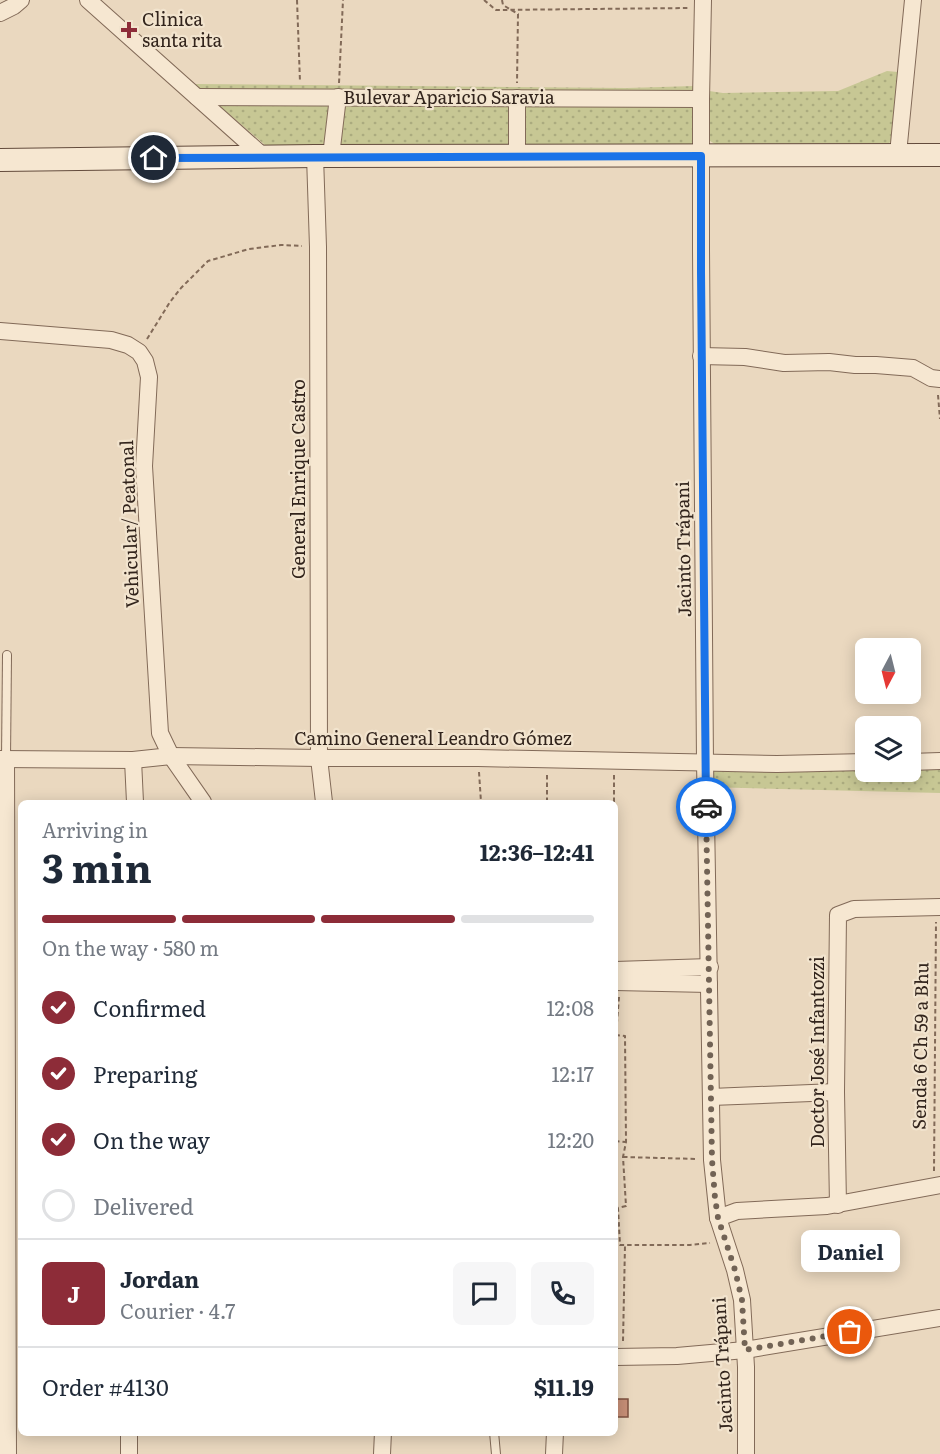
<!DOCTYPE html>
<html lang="en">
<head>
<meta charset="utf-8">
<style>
  :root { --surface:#fff; --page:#f6f6f7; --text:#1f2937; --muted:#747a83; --line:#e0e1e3; --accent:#8d2c38 }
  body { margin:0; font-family:Literata,serif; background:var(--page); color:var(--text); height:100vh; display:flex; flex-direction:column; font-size:22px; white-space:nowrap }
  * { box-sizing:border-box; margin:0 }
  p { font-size:20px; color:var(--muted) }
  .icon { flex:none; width:33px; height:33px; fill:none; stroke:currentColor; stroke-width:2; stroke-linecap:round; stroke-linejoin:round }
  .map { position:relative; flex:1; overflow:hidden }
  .panel { position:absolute; left:18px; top:800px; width:600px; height:636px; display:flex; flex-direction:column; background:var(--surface); border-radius:9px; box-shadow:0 3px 15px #0003 }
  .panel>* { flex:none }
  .needle { width:39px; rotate:187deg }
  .tools { position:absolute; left:855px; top:638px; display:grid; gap:12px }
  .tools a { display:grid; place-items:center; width:66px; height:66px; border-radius:9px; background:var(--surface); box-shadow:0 3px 15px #0003; font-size:30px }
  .pin { position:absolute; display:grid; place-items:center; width:51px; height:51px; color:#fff; margin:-26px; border:3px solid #fff; border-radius:50%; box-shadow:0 2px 6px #0007 }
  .courier { position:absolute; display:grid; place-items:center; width:60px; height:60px; margin:-30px; border:4px solid #1a73e8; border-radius:50%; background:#fff; color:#222; box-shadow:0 2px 8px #0007 }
  .bubble { position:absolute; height:42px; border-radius:9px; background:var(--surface); box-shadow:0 3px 15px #0003; font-size:20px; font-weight:700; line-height:42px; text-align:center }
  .summary em { font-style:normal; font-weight:700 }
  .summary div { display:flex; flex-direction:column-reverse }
  .summary { display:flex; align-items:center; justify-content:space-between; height:102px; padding:0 24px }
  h1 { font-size:39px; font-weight:700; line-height:45px }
  .bar { display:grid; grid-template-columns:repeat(4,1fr); gap:9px 6px; align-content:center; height:72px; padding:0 24px }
  .bar i { height:8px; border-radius:4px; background:var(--line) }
  .bar .active { background:var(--accent) }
  .bar p { grid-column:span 4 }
  .line { display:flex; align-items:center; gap:15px; padding:0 24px; border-top:2px solid var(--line) }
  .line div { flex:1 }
  .round { display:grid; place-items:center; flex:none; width:63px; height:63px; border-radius:9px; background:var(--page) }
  ol { padding:0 24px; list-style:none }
  li { display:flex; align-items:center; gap:18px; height:66px }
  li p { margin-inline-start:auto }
  li .icon { padding:6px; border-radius:50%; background:var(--accent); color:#fff; stroke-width:4 }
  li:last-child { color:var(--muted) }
  li i { width:33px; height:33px; border:3px solid var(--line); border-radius:50% }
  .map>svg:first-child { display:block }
  .grass { fill:url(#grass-dots) }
  .building { fill:#c78f77; stroke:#7f5240; stroke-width:1.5 }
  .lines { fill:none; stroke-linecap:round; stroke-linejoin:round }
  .lane-casing { stroke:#826a58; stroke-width:10 }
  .street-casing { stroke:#826a58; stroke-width:18 }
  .secondary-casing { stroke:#634b3c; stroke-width:24 }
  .path { stroke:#826a58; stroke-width:2; stroke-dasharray:4.5 3; stroke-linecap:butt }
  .lane { stroke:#f6e7d1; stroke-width:8 }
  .street { stroke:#f6e7d1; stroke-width:16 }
  .secondary { stroke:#f6e7d1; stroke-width:22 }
  .done { stroke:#726355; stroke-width:6; stroke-dasharray:0 10.8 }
  .route { stroke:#1a73e8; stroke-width:8 }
  .poi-dot { fill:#8d2c38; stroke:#f2e4ce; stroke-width:2 }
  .labels { text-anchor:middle; stroke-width:4.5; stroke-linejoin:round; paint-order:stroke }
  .poi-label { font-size:18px; fill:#32241c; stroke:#f2e4ce; text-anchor:start }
  .street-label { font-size:18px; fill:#32241c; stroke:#f2e4ce }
</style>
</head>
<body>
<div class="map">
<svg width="940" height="1454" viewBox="0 0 940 1454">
  <defs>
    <pattern id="grass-dots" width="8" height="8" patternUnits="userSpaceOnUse" patternTransform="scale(1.5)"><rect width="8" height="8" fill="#c7c794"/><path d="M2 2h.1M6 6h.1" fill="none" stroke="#abab7f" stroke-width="1.8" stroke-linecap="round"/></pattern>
  </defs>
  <rect width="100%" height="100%" fill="#ead8bf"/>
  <g class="grass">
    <path d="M887,71L898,72L892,141L889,143L715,144L710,141L709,91L723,93L838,91Z"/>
    <path d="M194,84L627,88L694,86V141L692,145L278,150L265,145Z"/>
    <path d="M940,761V793L706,787L705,762H865L866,771H910L911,762Z"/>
  </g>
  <rect class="building" x="615" y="1399" width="13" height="18"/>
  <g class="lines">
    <defs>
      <g id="lane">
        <path d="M6,759L7,655"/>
        <path d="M494,1432L496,1454"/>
      </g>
      <g id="street">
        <path d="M88,0L264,157"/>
        <path d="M703,0L701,99V250L705,762L712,1160L718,1218L735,1270L742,1300L746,1367V1454"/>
        <path d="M0,13L14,6L21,0"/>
        <path d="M197,97L701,99"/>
        <path d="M898,154L913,0"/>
        <path d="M315,156L318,247L319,758L324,802"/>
        <path d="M331,156L338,97"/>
        <path d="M517,157V98"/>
        <path d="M0,331L111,340L128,345L139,352L145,361L149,377L144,466L160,733L171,756L203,802"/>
        <path d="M701,356L745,357L784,363L829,362L855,365H876L913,368L931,378L940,379"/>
        <path d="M0,759L133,760L171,756L319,758H478L777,764L866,762"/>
        <path d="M6,759L8,1454"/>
        <path d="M133,760L135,802"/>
        <path d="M910,762L940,761"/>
        <path d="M615,970L710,967"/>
        <path d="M615,982L709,984"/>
        <path d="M711,1097L836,1092"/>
        <path d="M838,1205L836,1092L838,915L854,909L940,907"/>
        <path d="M718,1218L737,1211L827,1206L940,1185"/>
        <path d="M615,1357L677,1356L745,1350L940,1318"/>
        <path d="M129,1432V1454"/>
        <path d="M382,1454L383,1432"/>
        <path d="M554,1454L555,1432"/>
      </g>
      <path id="secondary" d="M0,160L315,156L940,155"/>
    </defs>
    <use href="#lane" class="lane-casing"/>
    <use href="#street" class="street-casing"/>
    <use href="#secondary" class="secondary-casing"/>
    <g class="path">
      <path d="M297,0L300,82"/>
      <path d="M484,0L496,10L689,8"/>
      <path d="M502,0L503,5L518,14L517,83"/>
      <path d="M339,83L343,0"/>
      <path d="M147,339L170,302L181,288L208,261L249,249L281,245L302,246"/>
      <path d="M938,395L940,419"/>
      <path d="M479,772L481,802"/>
      <path d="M547,775V802"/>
      <path d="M614,802V775"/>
      <path d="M619,997L616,1035L625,1036L626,1142L623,1157L626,1206L618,1208L620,1245H690L710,1243"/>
      <path d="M615,1141L626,1142"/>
      <path d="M623,1157L698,1159"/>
      <path d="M934,1171L936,922"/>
      <path d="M623,1341L625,1245"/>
    </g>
    <use href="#lane" class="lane"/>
    <use href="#street" class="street"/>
    <use href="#secondary" class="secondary"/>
  </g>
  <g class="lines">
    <path class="done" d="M706,807L712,1160L715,1198L718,1218L735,1270L742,1300L745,1350L850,1332"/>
    <path class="route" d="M154,158L701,156V272L706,807"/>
  </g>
  <path class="poi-dot" d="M126 21h6v6h6v6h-6v6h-6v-6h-6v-6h6z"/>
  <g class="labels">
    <g class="poi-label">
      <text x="142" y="26">Clinica<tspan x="142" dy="21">santa rita</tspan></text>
    </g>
    <g class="street-label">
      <text x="449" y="104">Bulevar Aparicio Saravia</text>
      <text transform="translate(299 479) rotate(-90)" y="6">General Enrique Castro</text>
      <text transform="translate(130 524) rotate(-92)" y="6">Vehicular/ Peatonal</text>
      <text transform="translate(684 549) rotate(-91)" y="6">Jacinto Trápani</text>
      <text x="433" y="745">Camino General Leandro Gómez</text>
      <text transform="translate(921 1046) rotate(-89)" y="6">Senda 6 Ch 59 a Bhu</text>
      <text transform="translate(818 1052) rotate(-90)" y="6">Doctor José Infantozzi</text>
      <text transform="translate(723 1365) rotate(-93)" y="6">Jacinto Trápani</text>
    </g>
  </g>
</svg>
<div class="tools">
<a><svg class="needle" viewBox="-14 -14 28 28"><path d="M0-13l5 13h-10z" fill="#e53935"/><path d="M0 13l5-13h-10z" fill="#747a83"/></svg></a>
<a><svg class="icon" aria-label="layers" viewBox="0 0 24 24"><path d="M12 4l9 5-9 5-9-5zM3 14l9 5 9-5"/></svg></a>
</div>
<div class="pin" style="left:850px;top:1332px;background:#ea580c"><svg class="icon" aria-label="bag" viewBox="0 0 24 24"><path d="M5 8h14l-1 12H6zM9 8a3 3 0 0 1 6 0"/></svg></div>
<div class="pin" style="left:154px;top:158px;background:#1f2937"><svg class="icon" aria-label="home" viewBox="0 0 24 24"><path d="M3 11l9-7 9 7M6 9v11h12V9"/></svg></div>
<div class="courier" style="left:706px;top:807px"><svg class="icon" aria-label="car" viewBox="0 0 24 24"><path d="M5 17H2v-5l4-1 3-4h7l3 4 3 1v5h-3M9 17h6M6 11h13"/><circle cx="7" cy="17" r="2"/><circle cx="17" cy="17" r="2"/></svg></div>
<div class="bubble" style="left:801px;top:1230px;width:99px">Daniel</div>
<section class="panel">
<div class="summary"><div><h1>3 min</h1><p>Arriving in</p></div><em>12:36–12:41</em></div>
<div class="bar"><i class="active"></i><i class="active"></i><i class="active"></i><i></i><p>On the way · 580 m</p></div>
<ol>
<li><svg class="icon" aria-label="check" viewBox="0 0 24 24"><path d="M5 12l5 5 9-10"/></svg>Confirmed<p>12:08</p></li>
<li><svg class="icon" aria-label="check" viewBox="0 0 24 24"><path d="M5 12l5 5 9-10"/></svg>Preparing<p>12:17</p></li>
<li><svg class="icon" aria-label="check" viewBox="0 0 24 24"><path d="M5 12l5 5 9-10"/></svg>On the way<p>12:20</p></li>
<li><i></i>Delivered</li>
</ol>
<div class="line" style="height:108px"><b class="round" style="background:var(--accent);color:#fff">J</b><div><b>Jordan</b><p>Courier · 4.7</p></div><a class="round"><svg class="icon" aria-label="chat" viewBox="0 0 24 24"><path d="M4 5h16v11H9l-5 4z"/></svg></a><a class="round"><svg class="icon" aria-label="phone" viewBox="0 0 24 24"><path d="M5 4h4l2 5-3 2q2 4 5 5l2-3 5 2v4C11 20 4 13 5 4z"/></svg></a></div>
<div class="line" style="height:78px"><div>Order #4130</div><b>$11.19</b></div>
</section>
</div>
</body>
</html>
